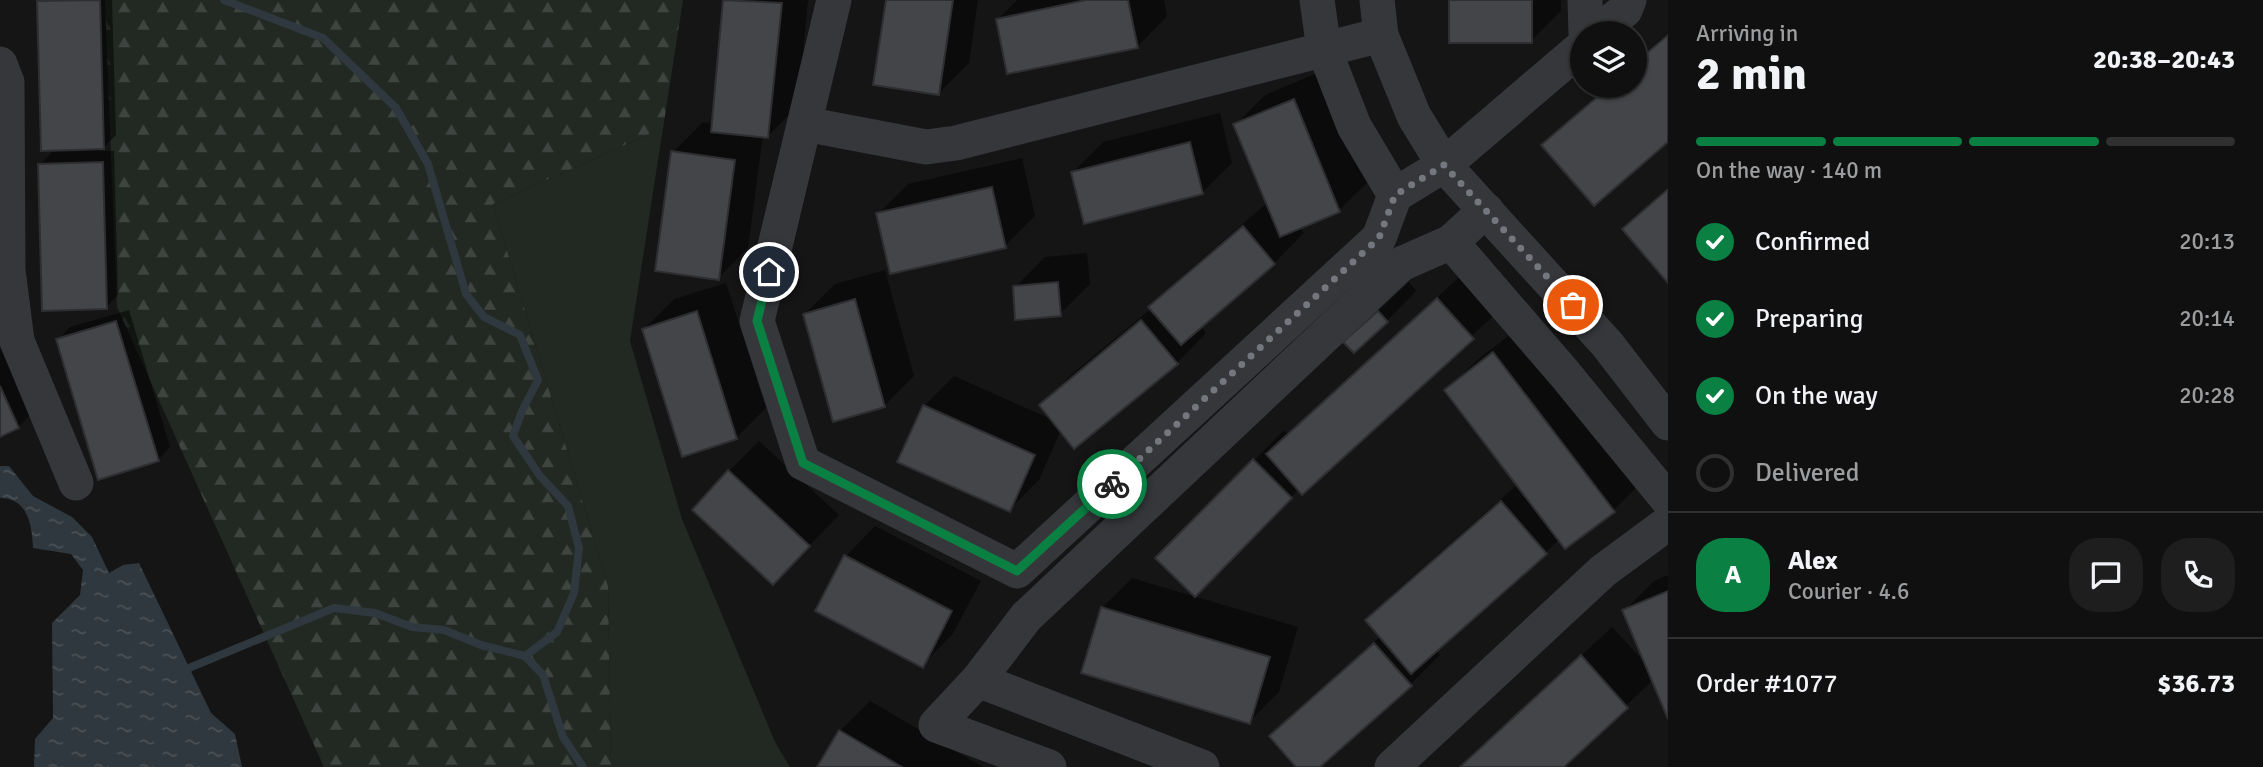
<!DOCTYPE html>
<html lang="en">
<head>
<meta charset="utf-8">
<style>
  :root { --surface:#101010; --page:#1e1e1e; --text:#f1f3f6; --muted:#9c9d9f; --line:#303030; --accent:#0b8043 }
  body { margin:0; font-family:Signika,sans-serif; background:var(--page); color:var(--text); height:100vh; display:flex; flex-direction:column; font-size:26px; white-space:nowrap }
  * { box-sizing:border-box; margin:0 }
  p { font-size:23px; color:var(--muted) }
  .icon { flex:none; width:38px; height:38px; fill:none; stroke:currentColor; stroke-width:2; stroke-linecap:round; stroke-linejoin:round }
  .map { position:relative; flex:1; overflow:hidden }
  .drawer { display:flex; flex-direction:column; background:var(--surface); width:595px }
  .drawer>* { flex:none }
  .fabs { position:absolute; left:1570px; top:21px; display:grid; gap:14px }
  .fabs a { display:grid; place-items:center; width:77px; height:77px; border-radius:50%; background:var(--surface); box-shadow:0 2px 5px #0004,0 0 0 2px var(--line); font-size:35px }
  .pin { position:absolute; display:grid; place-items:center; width:60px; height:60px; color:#fff; margin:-30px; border:4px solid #fff; border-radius:50%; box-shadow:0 2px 7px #0007 }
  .courier { position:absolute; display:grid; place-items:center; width:70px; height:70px; margin:-35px; border:5px solid #0b8043; border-radius:50%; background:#fff; color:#222; box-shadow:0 2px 9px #0007 }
  .summary em { font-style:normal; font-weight:700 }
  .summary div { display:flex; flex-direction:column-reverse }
  .summary { display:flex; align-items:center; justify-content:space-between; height:119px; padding:0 28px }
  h1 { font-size:46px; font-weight:700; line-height:52px }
  .bar { display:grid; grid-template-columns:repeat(4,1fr); gap:10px 7px; align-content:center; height:84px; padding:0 28px }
  .bar i { height:9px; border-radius:5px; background:var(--line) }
  .bar .active { background:var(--accent) }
  .bar p { grid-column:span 4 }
  .line { display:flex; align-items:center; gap:18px; padding:0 28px; border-top:2px solid var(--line) }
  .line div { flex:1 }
  .round { display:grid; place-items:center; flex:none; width:74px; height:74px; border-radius:28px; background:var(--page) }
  ol { padding:0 28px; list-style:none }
  li { display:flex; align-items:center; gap:21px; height:77px }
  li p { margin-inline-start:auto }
  li .icon { padding:7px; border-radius:50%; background:var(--accent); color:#fff; stroke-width:4 }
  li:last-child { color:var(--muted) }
  li i { width:38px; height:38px; border:4px solid var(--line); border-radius:50% }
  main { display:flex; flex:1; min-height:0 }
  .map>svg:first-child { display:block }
  .grass { fill:#212922 }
  .forest { fill:url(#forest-firs) }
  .water { fill:url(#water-ripples) }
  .shadow { fill:#0007 }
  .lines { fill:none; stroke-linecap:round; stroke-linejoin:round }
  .stream { stroke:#2f383e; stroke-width:8 }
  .building { fill:#444549; stroke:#2f2f32; stroke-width:2 }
  .minor { stroke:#36373b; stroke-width:35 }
  .done { stroke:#74777d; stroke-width:7; stroke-dasharray:0 12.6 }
  .route { stroke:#0b8043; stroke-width:9 }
</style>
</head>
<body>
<main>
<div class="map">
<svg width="1668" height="767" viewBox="0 0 1668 767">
  <defs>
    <pattern id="forest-firs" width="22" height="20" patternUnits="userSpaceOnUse" patternTransform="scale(1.75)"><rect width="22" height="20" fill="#212922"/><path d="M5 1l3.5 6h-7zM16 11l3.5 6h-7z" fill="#3e4540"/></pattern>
    <pattern id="water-ripples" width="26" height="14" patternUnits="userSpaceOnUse" patternTransform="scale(1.75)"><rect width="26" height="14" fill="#2f383e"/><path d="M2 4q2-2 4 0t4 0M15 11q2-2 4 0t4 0" fill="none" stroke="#4a5258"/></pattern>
  </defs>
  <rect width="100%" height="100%" fill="#151516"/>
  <path class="grass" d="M663,128L630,341L682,519L775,742L790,767H611L608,586L493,204Z"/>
  <path class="forest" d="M105,0H683L663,128L493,204L608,586L611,767H324L117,307Z"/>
  <path class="water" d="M0,466H9L33,496L72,517L92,537L109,573L123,565L139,563L211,713L235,734L242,767H34L35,739L53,718L52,623L80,595L83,570L71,554L33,548C32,525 28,498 0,498Z"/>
  <g class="shadow">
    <path d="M40,0H112L116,135L100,151H114L118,295L106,307L40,165L52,152L84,151L39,1Z"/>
    <path d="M724,0H808L798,106L768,136L763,135L748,248L718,278L673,152L703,122L713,123Z"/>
    <path d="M888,0H978L969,63L939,93Z"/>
    <path d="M1017,0H1164L1167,16L1138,46L998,19Z"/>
    <path d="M1450,0H1561V11L1531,41Z"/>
    <path d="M1668,33V139L1543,145L1607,86H1634V62Z"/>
    <path d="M1324,70L1369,181L1339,210L1299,227L1304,233L1274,263L1201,326L1206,333L1177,363L1061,430L1039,480L1009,510L924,406L954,376L1053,420L1041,405L1071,375L1152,308L1181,277L1267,203L1235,125L1265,95Z"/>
    <path d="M1220,113L1232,163L1202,193L1073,172L1103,142Z"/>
    <path d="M1022,158L1035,216L1005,246L878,214L908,184Z"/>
    <path d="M1668,187V281L1624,229Z"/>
    <path d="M1087,253L1090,284L1060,314L1015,287L1045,257Z"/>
    <path d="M1468,269L1503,307L1302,492L1299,489L1195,595L1158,558L1284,430L1288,434Z"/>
    <path d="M885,270L914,376L884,406L805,314L835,284Z"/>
    <path d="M1409,282L1416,291L1387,321L1346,342Z"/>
    <path d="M726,283L766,408L736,438L644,329L674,299Z"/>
    <path d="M129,310L170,447L158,460L58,340L70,327Z"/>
    <path d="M1524,324L1644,480L1614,510L1566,547L1560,539L1436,650L1440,655L1410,685L1317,767H1298L1271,736L1301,706L1381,636L1367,620L1397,590L1518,484L1446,390L1476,361Z"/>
    <path d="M0,348L30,415L18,427L0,435Z"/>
    <path d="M759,441L839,515L773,583L729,471Z"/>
    <path d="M875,526L981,581L952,635L922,665L817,611L846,556Z"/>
    <path d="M1668,575V715L1653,680L1561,767H1461L1612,627L1647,665L1624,611L1654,581Z"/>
    <path d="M1132,578L1298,627L1279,692L1249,722L1102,608Z"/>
    <path d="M870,701L983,767H819L840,731Z"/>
  </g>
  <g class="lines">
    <g class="stream">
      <path d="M224,0L323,38L396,108L428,164L466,294L484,317L520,335L538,380L522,411L513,436L540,476L568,506L579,548L574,593L557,632L525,656L543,675L563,737L583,767"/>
      <path d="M184,675L189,668L334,608L375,613L412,627L444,630L481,645L525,656"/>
    </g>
  </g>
  <g class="building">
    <path d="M100,0L104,149L41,151L37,1Z"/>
    <path d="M723,0L782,3L768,138L711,132Z"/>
    <path d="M886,0H953L939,95L873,85Z"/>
    <path d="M1086,0H1128L1138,48L1007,74L996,19Z"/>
    <rect x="1449" y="0" width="83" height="43"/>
    <path d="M1668,35V142L1594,206L1541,145L1610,86H1634V64Z"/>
    <path d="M1294,99L1340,212L1280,237L1233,124Z"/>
    <path d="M1190,142L1203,194L1084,224L1071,172Z"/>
    <path d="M671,151L735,160L719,280L655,271Z"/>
    <path d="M103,162L107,309L42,311L38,164Z"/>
    <path d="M992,187L1006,248L890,274L876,213Z"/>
    <path d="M1668,189V283L1622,229Z"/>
    <path d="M1243,226L1275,264L1181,345L1148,307Z"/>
    <path d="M1058,282L1061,316L1015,320L1013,286Z"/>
    <path d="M1437,298L1474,339L1302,495L1266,454Z"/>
    <path d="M855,299L885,407L833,422L803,314Z"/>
    <path d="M697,311L737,439L682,457L642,329Z"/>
    <path d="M1378,311L1388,322L1354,353L1343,342Z"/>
    <path d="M1141,320L1178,364L1074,449L1039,405Z"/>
    <path d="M116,321L159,461L98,480L56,339Z"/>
    <path d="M1493,352L1615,512L1565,549L1444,390Z"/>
    <path d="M0,386L19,428L0,437Z"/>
    <path d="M923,405L1035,455L1010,512L897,462Z"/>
    <path d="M1253,459L1292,498L1195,597L1155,558Z"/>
    <path d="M728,470L810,546L773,585L692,510Z"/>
    <path d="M1501,501L1547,554L1411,674L1365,620Z"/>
    <path d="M844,555L952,611L923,668L815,611Z"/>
    <path d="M1668,591V719L1622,610Z"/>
    <path d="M1101,607L1270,657L1250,724L1081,673Z"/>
    <path d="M1374,643L1412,686L1320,767H1296L1269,736Z"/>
    <path d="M1581,655L1628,708L1564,767H1460Z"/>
    <path d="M839,730L902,767H817Z"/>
  </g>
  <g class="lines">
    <g class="minor">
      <path d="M834,0L757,321L803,463L1017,571L1379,238L1395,195L1444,165L1582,47"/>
      <path d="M1317,0L1324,49L1354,126L1395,195"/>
      <path d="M1377,0L1381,35L1414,116L1444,165L1607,344L1668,423"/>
      <path d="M1585,0L1586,33"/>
      <path d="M1597,33L1625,10L1629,0"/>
      <path d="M0,64L7,82L8,270L17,341L76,483"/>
      <path d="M805,124L926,147L956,143L1381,35"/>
      <path d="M1451,242L1564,373L1668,500"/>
      <path d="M978,680L1202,767"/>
      <path d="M1049,767L936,725L978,680L1026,617L1401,264L1451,242L1486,210"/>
      <path d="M1392,767L1603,571L1668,523"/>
    </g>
  </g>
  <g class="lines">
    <path class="done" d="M1112,484L1379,238L1395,195L1444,165L1573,305"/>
    <path class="route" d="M769,272L757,321L803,463L1017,571L1112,484"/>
  </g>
</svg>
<div class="fabs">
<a><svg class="icon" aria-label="layers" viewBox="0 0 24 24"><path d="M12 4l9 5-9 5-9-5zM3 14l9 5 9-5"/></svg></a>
</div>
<div class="pin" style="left:1573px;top:305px;background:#ea580c"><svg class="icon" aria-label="bag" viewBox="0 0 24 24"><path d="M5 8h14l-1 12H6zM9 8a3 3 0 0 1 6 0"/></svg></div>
<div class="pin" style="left:769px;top:272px;background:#1f2937"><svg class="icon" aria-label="home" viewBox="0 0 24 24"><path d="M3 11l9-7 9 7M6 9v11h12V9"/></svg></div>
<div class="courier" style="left:1112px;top:484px"><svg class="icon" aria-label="bike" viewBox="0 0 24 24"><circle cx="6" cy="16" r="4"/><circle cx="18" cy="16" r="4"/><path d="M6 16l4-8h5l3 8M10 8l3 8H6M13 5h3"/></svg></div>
</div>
<section class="drawer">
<div class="summary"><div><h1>2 min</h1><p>Arriving in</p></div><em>20:38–20:43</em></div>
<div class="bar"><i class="active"></i><i class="active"></i><i class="active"></i><i></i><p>On the way · 140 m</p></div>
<ol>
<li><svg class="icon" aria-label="check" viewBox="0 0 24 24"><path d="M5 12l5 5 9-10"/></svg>Confirmed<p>20:13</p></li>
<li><svg class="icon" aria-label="check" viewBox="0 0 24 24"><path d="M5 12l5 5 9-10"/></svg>Preparing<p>20:14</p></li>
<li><svg class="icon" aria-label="check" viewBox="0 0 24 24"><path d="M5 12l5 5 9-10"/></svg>On the way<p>20:28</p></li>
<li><i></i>Delivered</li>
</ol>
<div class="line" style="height:126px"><b class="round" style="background:var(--accent);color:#fff">A</b><div><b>Alex</b><p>Courier · 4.6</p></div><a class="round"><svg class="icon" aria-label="chat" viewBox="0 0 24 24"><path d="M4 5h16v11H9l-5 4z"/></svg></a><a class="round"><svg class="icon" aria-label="phone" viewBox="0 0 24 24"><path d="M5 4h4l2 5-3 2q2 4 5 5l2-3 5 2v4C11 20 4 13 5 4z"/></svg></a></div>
<div class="line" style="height:91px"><div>Order #1077</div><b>$36.73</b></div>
</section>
</main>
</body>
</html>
